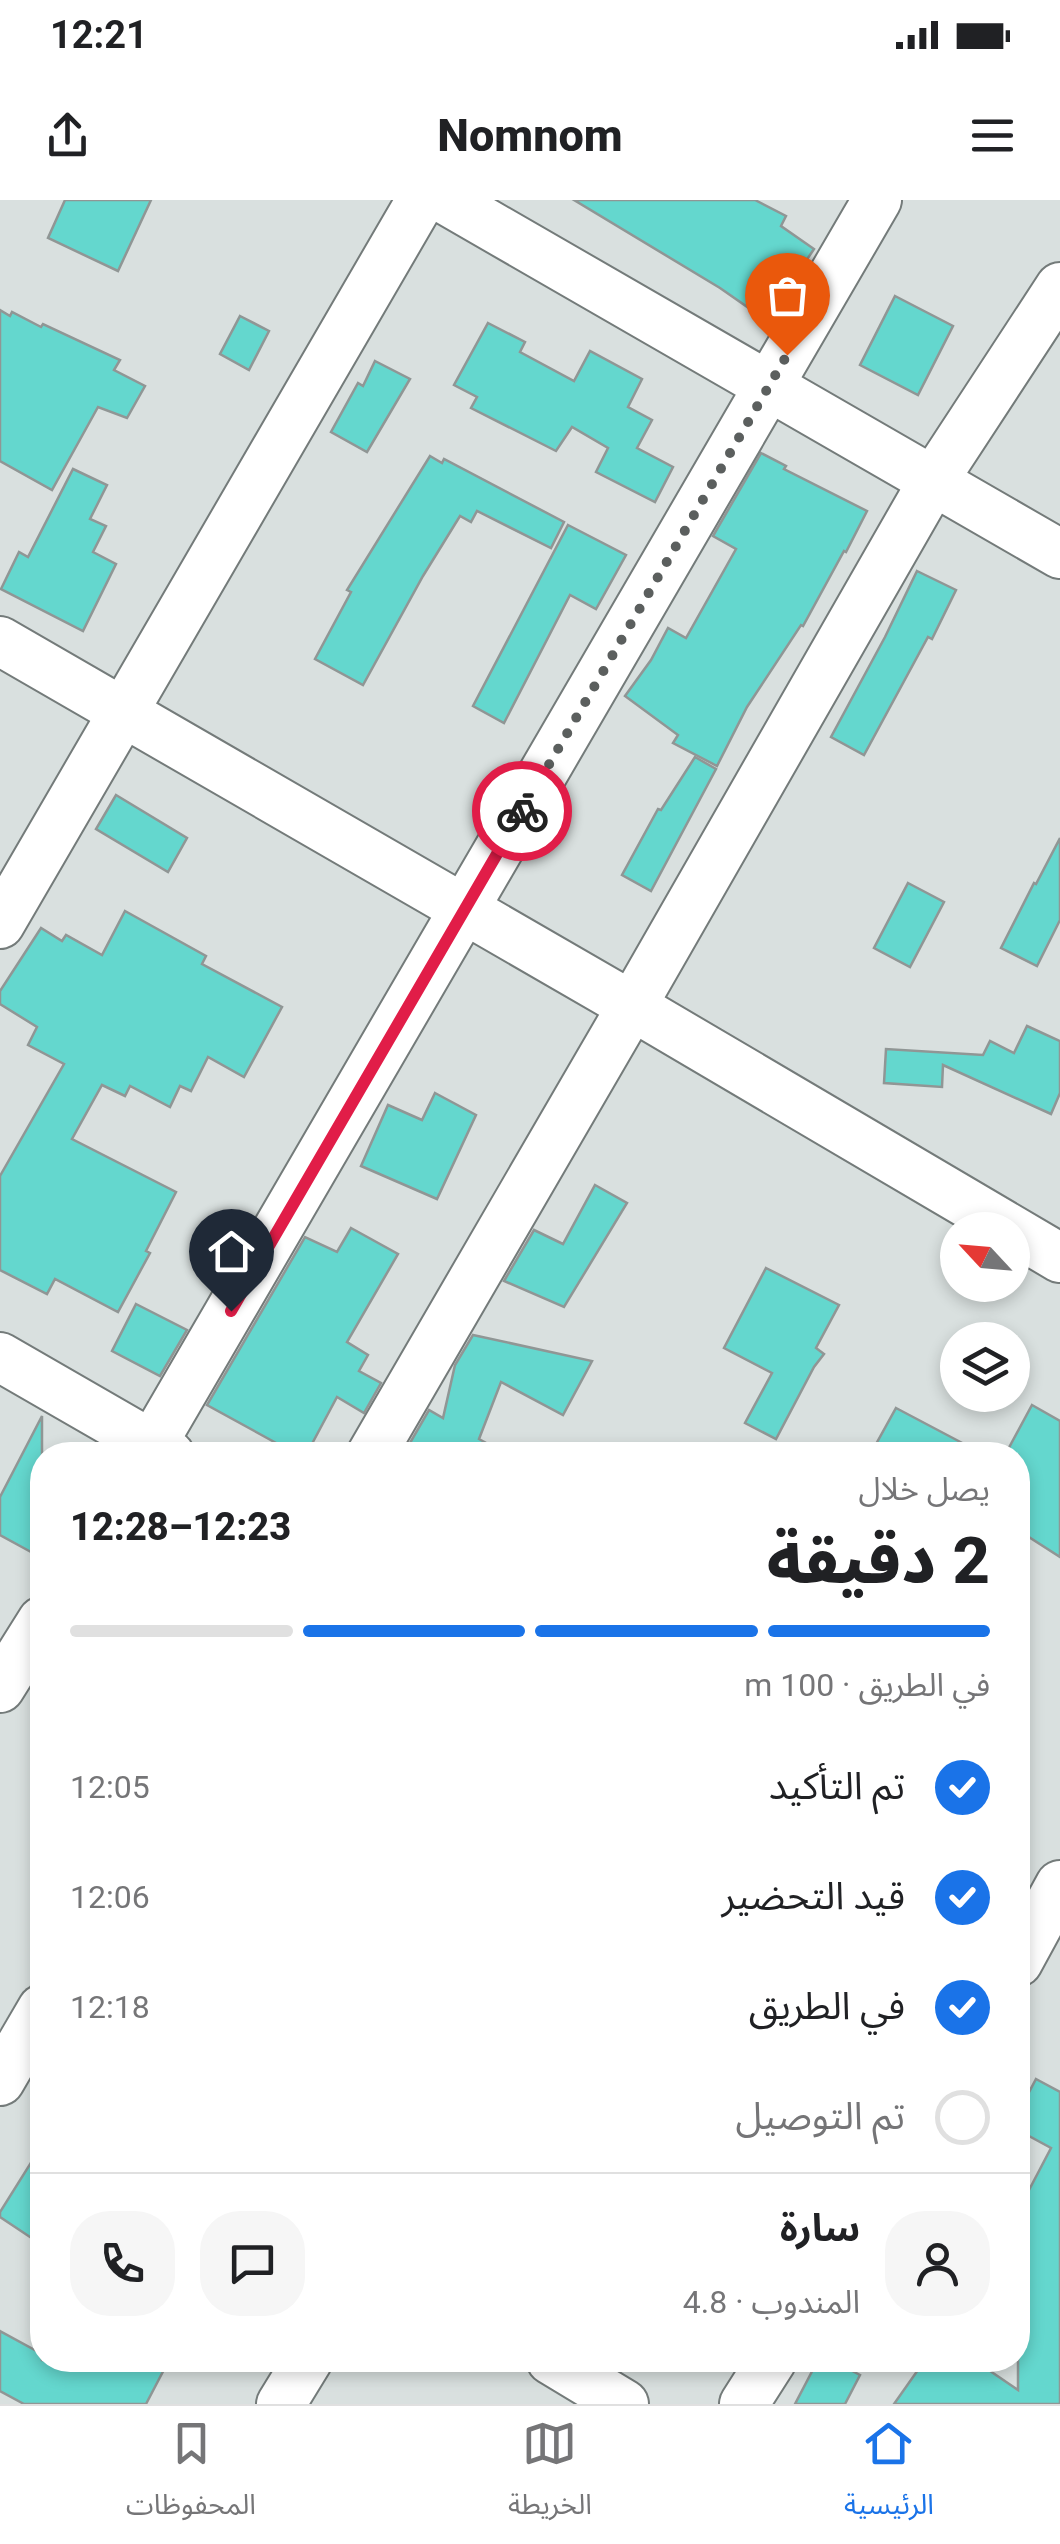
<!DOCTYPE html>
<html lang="ar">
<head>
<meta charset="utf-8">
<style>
  :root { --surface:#fff; --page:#f6f6f6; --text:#202124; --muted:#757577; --line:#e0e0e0; --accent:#1a73e8 }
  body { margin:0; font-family:Roboto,"Noto Sans Arabic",sans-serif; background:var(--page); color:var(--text); direction:rtl; height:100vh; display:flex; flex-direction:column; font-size:38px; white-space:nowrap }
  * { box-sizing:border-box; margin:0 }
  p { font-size:32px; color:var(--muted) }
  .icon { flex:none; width:55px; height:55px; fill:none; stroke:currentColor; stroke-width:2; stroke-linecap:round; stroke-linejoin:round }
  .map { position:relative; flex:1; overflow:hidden; direction:ltr }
  .sheet { position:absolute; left:30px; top:1242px; width:1000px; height:930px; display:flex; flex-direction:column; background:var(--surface); border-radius:40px; box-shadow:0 5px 15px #0003; direction:rtl }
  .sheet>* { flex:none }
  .needle { width:65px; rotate:296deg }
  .tools { position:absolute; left:940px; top:1012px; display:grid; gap:20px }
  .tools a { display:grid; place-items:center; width:90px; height:90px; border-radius:50%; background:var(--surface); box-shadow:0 5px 15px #0003; font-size:50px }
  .pin { position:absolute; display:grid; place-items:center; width:85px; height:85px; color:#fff; margin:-102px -42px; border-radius:50% 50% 50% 0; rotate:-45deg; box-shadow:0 0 10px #0007 }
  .pin .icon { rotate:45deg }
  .courier { position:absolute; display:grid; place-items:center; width:100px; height:100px; margin:-50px; border:8px solid #e11d48; border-radius:50%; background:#fff; color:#222; box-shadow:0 2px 12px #0007 }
  .overview em { font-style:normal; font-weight:800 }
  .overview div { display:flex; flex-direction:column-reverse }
  .overview { display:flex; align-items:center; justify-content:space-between; height:170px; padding:0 40px }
  h1 { font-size:65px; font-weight:800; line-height:75px }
  .bar { display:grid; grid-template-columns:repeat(4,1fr); gap:15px 10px; align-content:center; height:120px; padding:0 40px }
  .bar i { height:12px; border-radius:8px; background:var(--line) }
  .bar .on { background:var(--accent) }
  .bar p { grid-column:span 4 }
  .line { display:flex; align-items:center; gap:25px; padding:0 40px; border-top:2px solid var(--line) }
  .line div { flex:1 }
  .round { display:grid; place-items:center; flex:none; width:105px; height:105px; border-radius:40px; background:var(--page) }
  ol { padding:0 40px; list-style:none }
  li { display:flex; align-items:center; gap:30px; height:110px }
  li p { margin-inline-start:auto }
  li .icon { padding:10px; border-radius:50%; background:var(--accent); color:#fff; stroke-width:4 }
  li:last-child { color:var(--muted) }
  li i { width:55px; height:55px; border:5px solid var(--line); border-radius:50% }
  .status { display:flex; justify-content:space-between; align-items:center; height:70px; padding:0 50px; background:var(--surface); direction:ltr }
  .status svg { height:28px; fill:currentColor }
  header { display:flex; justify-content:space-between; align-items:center; height:130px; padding:0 40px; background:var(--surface); font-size:45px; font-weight:800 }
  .menu { display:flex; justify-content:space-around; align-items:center; height:140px; border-top:2px solid var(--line); background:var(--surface); font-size:28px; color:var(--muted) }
  .menu a { display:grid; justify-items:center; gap:5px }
  .menu .on { color:var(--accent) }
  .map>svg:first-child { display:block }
  .building { fill:#64d7ce; stroke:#909695; stroke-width:2.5 }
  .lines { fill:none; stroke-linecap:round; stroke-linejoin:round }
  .street-casing { stroke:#747b7a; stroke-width:52 }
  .street { stroke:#fff; stroke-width:48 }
  .done { stroke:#5b5f5e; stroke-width:10; stroke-dasharray:0 18 }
  .route { stroke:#e11d48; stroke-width:12 }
</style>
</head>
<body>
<div class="status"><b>12:21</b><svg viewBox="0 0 49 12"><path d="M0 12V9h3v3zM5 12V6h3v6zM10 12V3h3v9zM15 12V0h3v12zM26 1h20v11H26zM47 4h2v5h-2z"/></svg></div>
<header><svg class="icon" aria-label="menu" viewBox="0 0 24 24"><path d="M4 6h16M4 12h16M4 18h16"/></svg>Nomnom<svg class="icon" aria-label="share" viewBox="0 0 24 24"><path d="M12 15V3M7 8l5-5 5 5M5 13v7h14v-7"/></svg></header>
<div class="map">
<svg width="1060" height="2204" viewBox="0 0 1060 2204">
  <rect width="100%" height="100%" fill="#d9e0df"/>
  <g class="building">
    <path d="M65,0H151L118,71L48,38Z"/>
    <path d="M574,0H755L786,16L781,26L814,49L766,120L720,88Z"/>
    <path d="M895,96L953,126L918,195L860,165Z"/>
    <path d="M0,110L10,116L12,112L41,127L43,124L120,160L114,170L145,186L127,218L98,207L52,290L0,261Z"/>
    <path d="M240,116L269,131L249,170L220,154Z"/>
    <path d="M488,123L525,142L520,152L574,181L590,151L642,179L628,207L652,220L637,248L673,267L655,302L596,272L608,248L572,227L556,251L471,208L477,197L454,185Z"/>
    <path d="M375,161L410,179L367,252L331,232L358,183L363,186Z"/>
    <path d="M761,253L786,266L784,269L867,311L846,352L844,351L803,426L801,425L747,507L717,566L673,543L678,535L625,496L651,460L668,428L686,438L736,349L713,336Z"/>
    <path d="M430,256L442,263L444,259L564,322L551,348L477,311L471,322L460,316L423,376L363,485L315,459L351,392L347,390Z"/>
    <path d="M73,269L107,285L90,319L106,326L93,352L116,364L83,431L1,389L19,352L28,357Z"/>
    <path d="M568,325L626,355L596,409L570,395L504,523L473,506Z"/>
    <path d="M917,371L956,390L932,439L928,437L864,555L831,537L885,437Z"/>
    <path d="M695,557L716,569L651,691L622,675L658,609L661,610Z"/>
    <path d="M116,595L187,638L168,672L96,629Z"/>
    <path d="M1060,638V720L1037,766L1001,748L1034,683L1036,684Z"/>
    <path d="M908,683L944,702L910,767L874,748Z"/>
    <path d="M125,711L206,756L202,764L282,807L244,877L208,857L191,891L180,886L170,907L130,886L125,896L102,885L72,939L176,992L146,1051L150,1053L118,1112L55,1079L47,1094L0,1070V976L64,864L28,845L37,827L0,804V791L41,728L62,741L66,735L102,755Z"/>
    <path d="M1027,826L1060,841V893L1051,914L943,865L942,887L884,883L886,849L983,855L990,841L1014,853Z"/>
    <path d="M435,893L476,915L437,999L361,966L388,905L422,920Z"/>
    <path d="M595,985L627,1003L564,1107L504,1081L534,1030L563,1044Z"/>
    <path d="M351,1028L398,1054L347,1142L368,1155L359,1171L381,1183L364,1213L337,1197L306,1255H298L207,1205L305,1037L337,1052Z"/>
    <path d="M766,1068L839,1105L816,1148L824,1154L814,1167L776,1239L745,1223L772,1173L724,1148Z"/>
    <path d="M136,1104L187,1130L160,1176L112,1151Z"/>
    <path d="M473,1135L592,1161L563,1215L501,1182L479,1239L508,1255H403L429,1210L443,1218L455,1165Z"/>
    <path d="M1032,1205L1060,1221V1357L1018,1330V1255H1005Z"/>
    <path d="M896,1208L985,1255H870Z"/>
    <path d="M42,1216V1358L0,1335V1297Z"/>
    <path d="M1036,1879L1060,1892V2204H894L925,2160H974L1018,2190V2011L1051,1948L1018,1930V1913Z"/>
    <path d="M42,1945V2045L0,2017V2012Z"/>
    <path d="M0,2131L42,2154V2160H169L146,2204H24L0,2191Z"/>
    <path d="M818,2160H831L860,2175L845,2204H795Z"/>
  </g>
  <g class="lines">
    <defs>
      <g id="street">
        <path d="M446,0L1060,354"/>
        <path d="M0,441L632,806L1060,1058"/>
        <path d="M0,724L421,0"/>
        <path d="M0,1157L170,1255"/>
        <path d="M146,1255L877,0"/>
        <path d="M371,1255L632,806L933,281L1060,87"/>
        <path d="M0,1488L42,1421"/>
        <path d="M1018,1762L1060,1685"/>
        <path d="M0,1881L42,1809"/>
        <path d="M551,2160L624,2204"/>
        <path d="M281,2204L308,2160"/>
        <path d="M744,2204L772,2160"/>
      </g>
    </defs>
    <use href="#street" class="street-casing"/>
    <use href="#street" class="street"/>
  </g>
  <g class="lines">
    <path class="done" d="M522,611L787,155"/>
    <path class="route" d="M231,1111L522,611"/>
  </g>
</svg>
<div class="tools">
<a><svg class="needle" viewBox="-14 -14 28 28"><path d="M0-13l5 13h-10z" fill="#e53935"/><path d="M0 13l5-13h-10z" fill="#757577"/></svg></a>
<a><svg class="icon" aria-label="layers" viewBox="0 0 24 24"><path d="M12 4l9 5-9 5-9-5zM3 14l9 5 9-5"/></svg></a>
</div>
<div class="pin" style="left:787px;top:155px;background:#ea580c"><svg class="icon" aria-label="bag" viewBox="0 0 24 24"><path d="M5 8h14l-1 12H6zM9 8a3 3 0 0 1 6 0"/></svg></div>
<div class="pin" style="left:231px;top:1111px;background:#1f2937"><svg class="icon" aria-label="home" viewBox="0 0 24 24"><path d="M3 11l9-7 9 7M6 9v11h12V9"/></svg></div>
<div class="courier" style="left:522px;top:611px"><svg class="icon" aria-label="bike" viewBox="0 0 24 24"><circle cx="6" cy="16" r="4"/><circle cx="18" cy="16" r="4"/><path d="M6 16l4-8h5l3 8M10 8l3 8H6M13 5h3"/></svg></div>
<section class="sheet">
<div class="overview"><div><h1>2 دقيقة</h1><p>يصل خلال</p></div><em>12:23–12:28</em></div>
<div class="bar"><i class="on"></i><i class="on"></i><i class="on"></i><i></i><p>في الطريق · 100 m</p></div>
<ol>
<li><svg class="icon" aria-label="check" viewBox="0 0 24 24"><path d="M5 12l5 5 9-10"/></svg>تم التأكيد<p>12:05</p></li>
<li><svg class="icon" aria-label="check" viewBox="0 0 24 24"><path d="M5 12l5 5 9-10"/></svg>قيد التحضير<p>12:06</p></li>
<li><svg class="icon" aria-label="check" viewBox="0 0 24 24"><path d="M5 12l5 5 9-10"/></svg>في الطريق<p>12:18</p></li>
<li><i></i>تم التوصيل</li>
</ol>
<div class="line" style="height:180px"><a class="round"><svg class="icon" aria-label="person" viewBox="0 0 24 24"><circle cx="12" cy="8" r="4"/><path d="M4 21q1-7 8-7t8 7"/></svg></a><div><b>سارة</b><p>المندوب · 4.8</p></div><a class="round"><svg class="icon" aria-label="chat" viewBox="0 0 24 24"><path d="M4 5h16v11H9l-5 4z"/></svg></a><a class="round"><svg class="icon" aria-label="phone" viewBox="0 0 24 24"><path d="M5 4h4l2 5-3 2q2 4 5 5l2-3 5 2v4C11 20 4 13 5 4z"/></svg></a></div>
</section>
</div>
<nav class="menu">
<a class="on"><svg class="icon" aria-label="home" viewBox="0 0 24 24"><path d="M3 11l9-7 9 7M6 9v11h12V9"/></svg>الرئيسية</a>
<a><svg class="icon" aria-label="map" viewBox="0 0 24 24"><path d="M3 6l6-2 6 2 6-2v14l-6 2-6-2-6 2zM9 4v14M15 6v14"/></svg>الخريطة</a>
<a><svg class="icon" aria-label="saved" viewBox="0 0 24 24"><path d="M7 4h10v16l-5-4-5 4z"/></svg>المحفوظات</a>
</nav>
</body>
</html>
